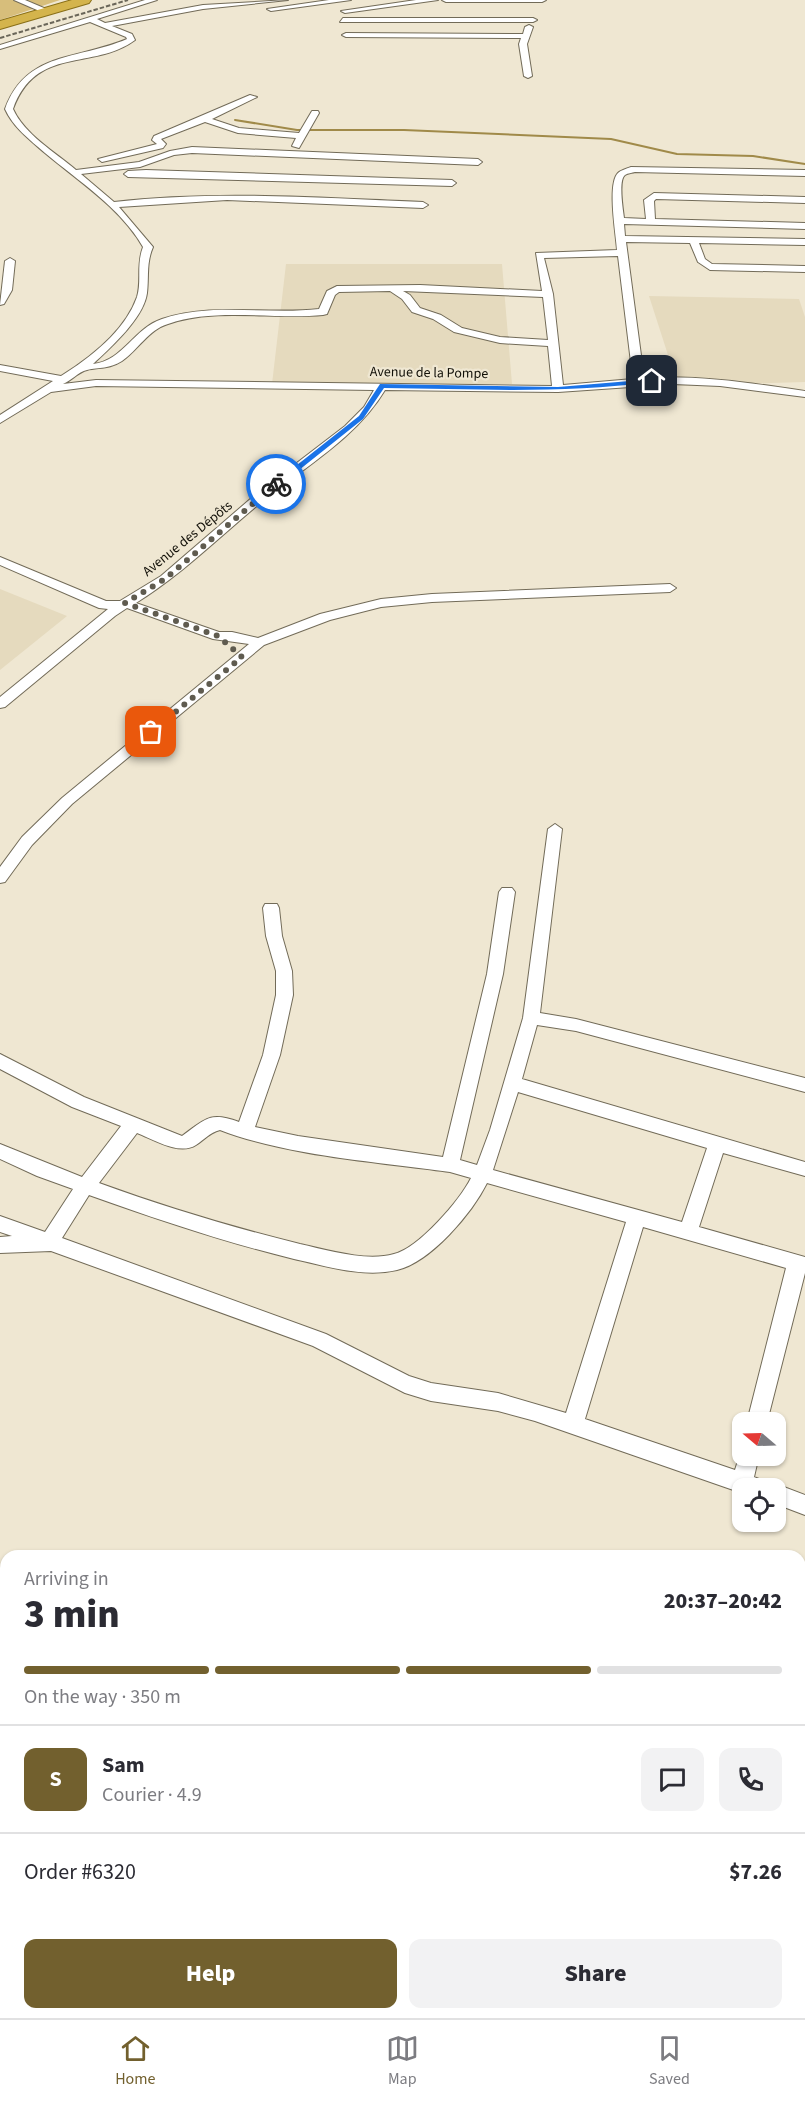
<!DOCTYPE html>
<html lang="en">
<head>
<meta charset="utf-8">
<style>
  :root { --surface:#fff; --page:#f2f2f3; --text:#2b2b33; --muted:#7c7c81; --line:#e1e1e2; --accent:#72602e }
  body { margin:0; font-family:"Source Sans 3",sans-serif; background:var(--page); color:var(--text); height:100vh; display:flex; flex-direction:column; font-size:22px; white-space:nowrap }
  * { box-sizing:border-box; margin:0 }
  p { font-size:20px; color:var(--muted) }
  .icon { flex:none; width:33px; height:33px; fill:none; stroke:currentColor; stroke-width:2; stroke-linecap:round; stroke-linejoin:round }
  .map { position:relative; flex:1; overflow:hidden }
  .side { position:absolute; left:0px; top:1550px; width:806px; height:470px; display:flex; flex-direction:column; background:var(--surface); border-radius:18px 18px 0 0; box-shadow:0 2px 4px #0004 }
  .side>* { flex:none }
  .needle { width:39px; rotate:289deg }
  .tools { position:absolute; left:732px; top:1412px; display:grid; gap:12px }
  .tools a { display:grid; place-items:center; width:54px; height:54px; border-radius:12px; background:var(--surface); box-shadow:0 2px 4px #0004; font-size:30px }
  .pin { position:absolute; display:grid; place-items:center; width:51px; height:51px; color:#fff; margin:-26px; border-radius:12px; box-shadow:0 3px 9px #0006 }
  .courier { position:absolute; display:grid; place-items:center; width:60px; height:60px; margin:-30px; border:4px solid #1a73e8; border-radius:50%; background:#fff; color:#222; box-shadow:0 2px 8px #0007 }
  .head em { font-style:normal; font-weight:800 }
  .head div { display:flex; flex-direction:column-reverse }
  .head { display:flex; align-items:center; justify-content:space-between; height:102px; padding:0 24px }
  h1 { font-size:39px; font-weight:800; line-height:45px }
  .bar { display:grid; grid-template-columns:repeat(4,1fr); gap:9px 6px; align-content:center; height:72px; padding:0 24px }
  .bar i { height:8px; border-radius:4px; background:var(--line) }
  .bar .current { background:var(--accent) }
  .bar p { grid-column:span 4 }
  .line { display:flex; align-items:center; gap:15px; padding:0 24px; border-top:2px solid var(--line) }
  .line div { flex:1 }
  .round { display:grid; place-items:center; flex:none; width:63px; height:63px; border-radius:12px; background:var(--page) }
  .primary-button { display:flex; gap:12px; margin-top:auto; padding:12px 24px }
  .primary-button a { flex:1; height:69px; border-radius:12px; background:var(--accent); color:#fff; font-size:24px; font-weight:800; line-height:69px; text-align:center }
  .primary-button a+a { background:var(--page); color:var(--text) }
  .menu { display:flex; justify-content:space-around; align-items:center; height:84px; border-top:2px solid var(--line); background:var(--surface); font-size:16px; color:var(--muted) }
  .menu a { display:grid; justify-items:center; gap:3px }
  .menu .current { color:var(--accent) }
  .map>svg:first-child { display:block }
  .built { fill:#e5dabe }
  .green { fill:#d7be7b }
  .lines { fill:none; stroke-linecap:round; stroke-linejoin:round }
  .stream { stroke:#a08a49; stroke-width:2 }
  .minor-casing { stroke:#726b58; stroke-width:2 }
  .trunk-casing { stroke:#896f17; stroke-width:2 }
  .minor { fill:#fff; fill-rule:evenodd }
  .trunk { fill:#d4b44c; fill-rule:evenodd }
  .rail { stroke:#6a6659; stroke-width:2; stroke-dasharray:4.5 2; stroke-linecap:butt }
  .route { fill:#1a73e8 }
  .done { stroke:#5f5b4f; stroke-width:6; stroke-dasharray:0 10.8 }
  .labels { text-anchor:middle; stroke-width:4.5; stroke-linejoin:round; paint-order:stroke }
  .far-street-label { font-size:14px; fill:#121008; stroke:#efe7d2 }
</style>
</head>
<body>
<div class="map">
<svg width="805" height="2018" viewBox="0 0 805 2018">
  <rect width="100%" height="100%" fill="#efe7d2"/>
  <g class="built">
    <path d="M286,264H502L512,384H272Z"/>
    <path d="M649,296L799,299L805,317V382L678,386Z"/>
    <path d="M0,589L67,616L0,670Z"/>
  </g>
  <path class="green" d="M0,0H60L0,20Z"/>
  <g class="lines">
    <path class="stream" d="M235,120L297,130H404L611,139L677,154L753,156L805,164"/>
    <defs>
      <g id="minor">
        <path d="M14,0H25L51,11L44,13Z"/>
        <path d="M145,0H157L97,19L105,23L203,5L288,0L203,9L112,26L132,34L135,40C93,71 36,45 13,109C24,134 55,152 76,170L139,162L170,151L192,147L478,159L482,162L478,165L192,153L174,155L140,167L81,174L114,202C217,190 320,198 423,202L428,205L423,208L227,200L119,207L153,247C146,263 149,277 147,293C144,318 110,348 93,364C123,361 134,328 162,319C212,302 267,315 319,309L327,291L337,286L420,285L542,291L536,253L617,250C616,234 607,184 618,173C621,170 626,169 631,167L805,170V176L635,172C632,173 628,173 625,175C618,180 623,210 624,218L646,219L644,200L654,193L805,197V203L656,199L654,201L655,219L805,223V229L624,224L625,236L805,239V245L699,243L705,259L712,264L805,266V272L710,270L698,262L690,243L626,242L644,378C698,375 751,383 805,391V397L720,386L674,384L558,392L385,390C357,437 306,466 264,500C221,535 184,573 136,603L219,632H232L258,638L320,614L381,599L432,594L670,584L676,588L670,592L432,602L381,607L330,620L264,645L72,804L32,845L5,882L0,883V867L22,837L62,798L249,644L213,639L127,608L115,616L5,707L0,708V697L108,609L99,608L0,565V557L106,601H120L161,576L255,495L345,426L364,407L374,390L96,386L51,392L0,423V415L53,381L0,371V365L61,376C90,358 125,331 137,297C142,281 136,265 143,247C121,208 77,180 45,153C30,140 13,127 5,109C26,51 78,60 127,39L126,37L90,22L0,49V45ZM618,256L633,379L563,385L553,294L544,258ZM390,291L402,299L412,312L433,319L454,332L500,343L548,346L552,386L96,380L63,384C71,381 78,372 87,370C99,367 110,369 122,361C138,350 148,330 168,324C214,307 274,320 323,315L327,314L335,295L339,292ZM403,291L543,297L548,340L500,337L462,328L441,315L420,308L410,295Z"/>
        <path d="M329,0H351L271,11L267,9Z"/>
        <path d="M416,0H438L345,13L341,11Z"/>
        <path d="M442,0H546L542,2H446Z"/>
        <path d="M343,18H533L537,20L533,22H340Z"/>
        <path d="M529,25L533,27L527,44L532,76L528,78L524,76L519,44L521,38L346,37L342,35L346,33L523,34L525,27Z"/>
        <path d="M250,95L257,97L212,119L239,128L299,133L312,111H318L319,113L299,148L292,146L296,138L238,133L205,122L161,139L166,144L163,148L102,162L98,159L157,144L152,140L154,136Z"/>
        <path d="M146,170L452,180L456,183L452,186L128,177L124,174L128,171Z"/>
        <path d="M10,258L15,261L12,290L4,304L0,305L5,261Z"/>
        <path d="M555,824L562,829L540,1013L576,1019L805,1078V1092L576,1031L537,1025L522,1079L805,1162V1176L723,1153L699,1227L805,1257V1273L767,1422H747L786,1268L643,1227L585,1419L735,1470L742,1448V1455H759L754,1477L764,1481L767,1488H742V1493L535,1421L498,1411L431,1401L405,1393L313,1346L51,1251L0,1253V1237L12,1236L0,1232V1216L45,1232L73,1189L37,1176L0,1159V1144L82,1177L121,1126L72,1107L0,1069V1054L84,1097L182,1136C205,1119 210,1111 239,1122L263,1055L276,995V971L266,936L263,908L265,904H277L279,908L282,936L292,971L293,995L280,1055L255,1127L298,1136L443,1157L487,974L499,892L502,888H512L515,892L503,974L460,1160L477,1165L490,1130L523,1018L548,829ZM518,1092L707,1148L682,1222L493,1170ZM220,1130C287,1156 379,1162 450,1172L471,1178C460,1200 419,1248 394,1254C366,1262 327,1250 300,1244C231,1227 165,1207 99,1183L137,1133C153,1139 179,1156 196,1145C205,1139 209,1133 220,1130ZM487,1183L626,1222L566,1413L498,1393L431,1383L409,1376L326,1334L62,1238L89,1195C156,1219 224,1242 294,1259C326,1266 363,1278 397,1270C431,1262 472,1213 487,1183Z"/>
        <path d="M776,1484L805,1495V1515L776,1504V1488H768Z"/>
      </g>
      <path id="trunk" d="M72,0H91L89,3L0,29V21Z"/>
    </defs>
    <use href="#minor" class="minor-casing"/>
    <use href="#trunk" class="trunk-casing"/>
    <use href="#minor" class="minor"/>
    <use href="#trunk" class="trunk"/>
    <path class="rail" d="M0,38L128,0"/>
  </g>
  <path class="route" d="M654,379L652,382C563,394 474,389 384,388L363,419L279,486L273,484L359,416L380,384L558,387Z"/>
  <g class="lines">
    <path class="done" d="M151,732L242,657L218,636L125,603L165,579L276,484"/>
  </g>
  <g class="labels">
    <g class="far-street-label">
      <text transform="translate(429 372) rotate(1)" y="5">Avenue de la Pompe</text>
      <text transform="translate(187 538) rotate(-39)" y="5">Avenue des Dépôts</text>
    </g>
  </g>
</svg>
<div class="tools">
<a><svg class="needle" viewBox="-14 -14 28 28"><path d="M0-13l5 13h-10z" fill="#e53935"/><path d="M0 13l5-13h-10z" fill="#7c7c81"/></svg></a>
<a><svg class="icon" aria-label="locate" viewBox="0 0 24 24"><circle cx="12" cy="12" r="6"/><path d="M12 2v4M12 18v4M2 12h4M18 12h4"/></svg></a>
</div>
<div class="pin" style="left:151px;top:732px;background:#ea580c"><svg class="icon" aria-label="bag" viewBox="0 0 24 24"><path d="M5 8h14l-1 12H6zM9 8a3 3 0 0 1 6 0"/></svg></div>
<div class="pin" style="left:652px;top:381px;background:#1f2937"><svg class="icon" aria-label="home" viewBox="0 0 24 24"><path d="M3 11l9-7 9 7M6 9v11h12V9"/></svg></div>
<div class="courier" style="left:276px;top:484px"><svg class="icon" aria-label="bike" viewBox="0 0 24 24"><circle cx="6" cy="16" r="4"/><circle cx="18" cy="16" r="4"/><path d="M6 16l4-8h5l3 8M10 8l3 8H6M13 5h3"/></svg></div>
<section class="side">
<div class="head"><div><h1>3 min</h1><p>Arriving in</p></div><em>20:37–20:42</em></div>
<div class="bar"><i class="current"></i><i class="current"></i><i class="current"></i><i></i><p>On the way · 350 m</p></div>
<div class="line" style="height:108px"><b class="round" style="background:var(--accent);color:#fff">S</b><div><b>Sam</b><p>Courier · 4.9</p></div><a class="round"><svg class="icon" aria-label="chat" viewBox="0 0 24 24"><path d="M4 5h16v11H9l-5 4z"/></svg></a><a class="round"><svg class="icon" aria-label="phone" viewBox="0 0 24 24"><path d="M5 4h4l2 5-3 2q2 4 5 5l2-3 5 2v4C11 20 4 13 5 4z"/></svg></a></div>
<div class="line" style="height:78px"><div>Order #6320</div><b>$7.26</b></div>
<div class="primary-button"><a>Help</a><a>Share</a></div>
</section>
</div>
<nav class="menu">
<a class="current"><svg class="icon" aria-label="home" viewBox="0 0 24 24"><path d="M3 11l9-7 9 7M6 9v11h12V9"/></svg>Home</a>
<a><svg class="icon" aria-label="map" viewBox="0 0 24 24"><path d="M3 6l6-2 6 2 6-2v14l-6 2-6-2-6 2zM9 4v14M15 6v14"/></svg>Map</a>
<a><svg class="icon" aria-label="saved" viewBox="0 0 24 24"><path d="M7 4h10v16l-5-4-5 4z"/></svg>Saved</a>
</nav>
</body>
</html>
